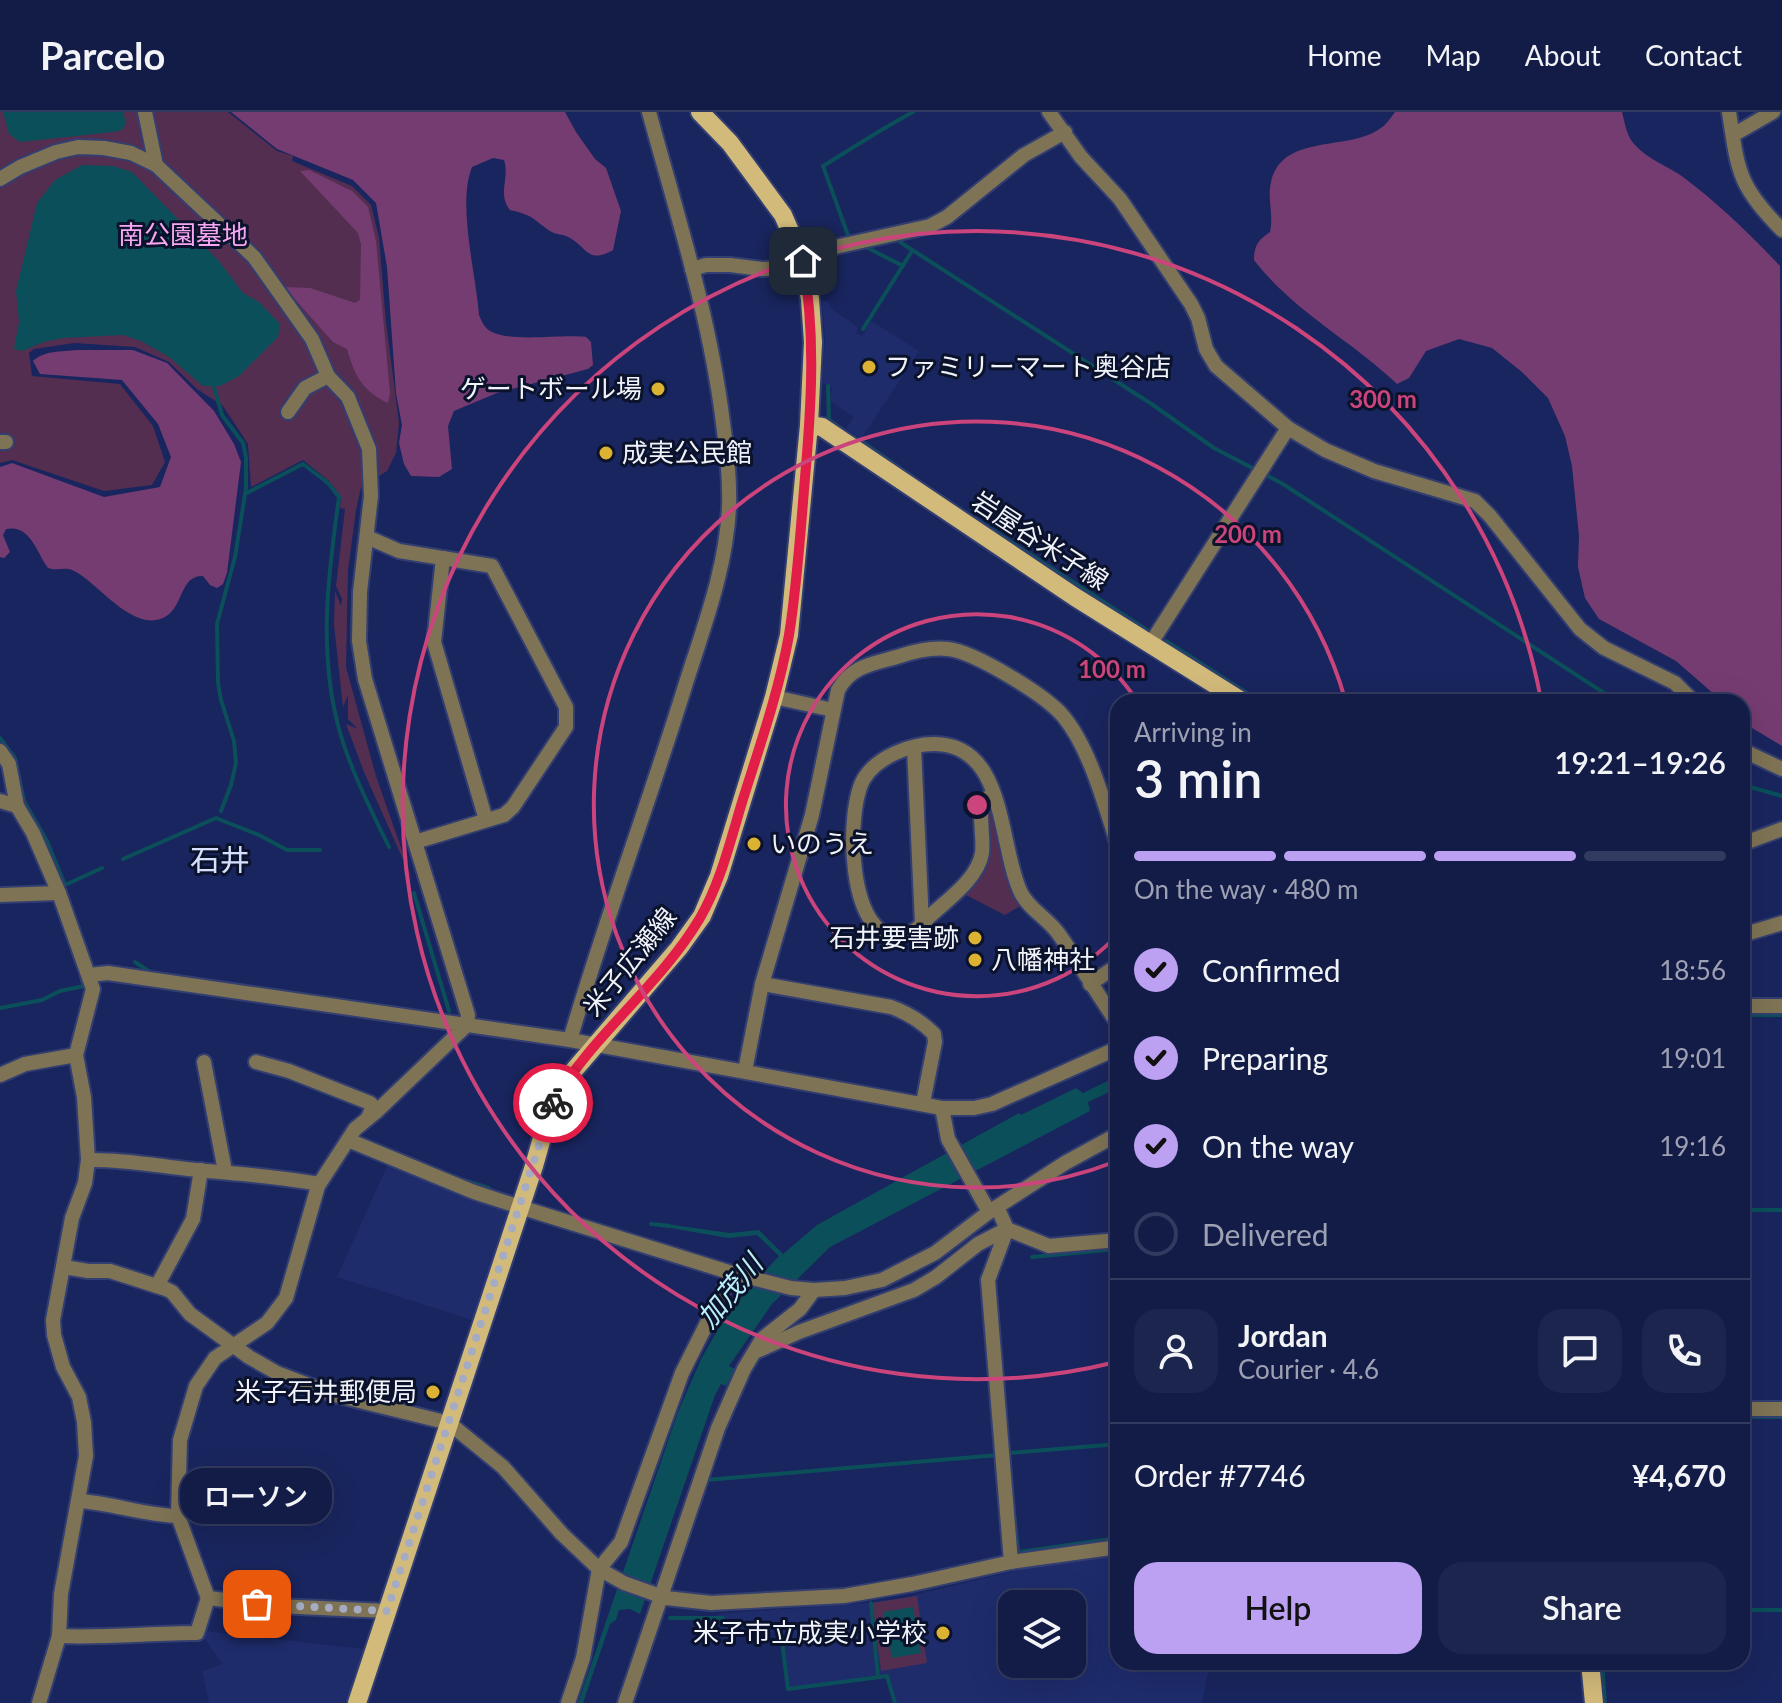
<!DOCTYPE html>
<html lang="en">
<head>
<meta charset="utf-8">
<style>
  :root { --surface:#131c46; --page:#1c254d; --text:#f1f3f6; --muted:#9da1b3; --line:#323a5f; --accent:#bca0f2 }
  body { margin:0; font-family:Lato,"Noto Sans JP",sans-serif; background:var(--page); color:var(--text); height:100vh; display:flex; flex-direction:column; font-size:30px; white-space:nowrap }
  * { box-sizing:border-box; margin:0 }
  p { font-size:26px; color:var(--muted) }
  .icon { flex:none; width:44px; height:44px; fill:none; stroke:currentColor; stroke-width:2; stroke-linecap:round; stroke-linejoin:round }
  .map { position:relative; flex:1; overflow:hidden }
  .details { position:absolute; left:1110px; top:582px; width:640px; height:976px; display:flex; flex-direction:column; background:var(--surface); border-radius:24px; box-shadow:0 8px 32px #0002,0 0 0 2px var(--line) }
  .details>* { flex:none }
  .fabs { position:absolute; left:998px; top:1478px; display:grid; gap:16px }
  .fabs a { display:grid; place-items:center; width:88px; height:88px; border-radius:16px; background:var(--surface); box-shadow:0 8px 32px #0002,0 0 0 2px var(--line); font-size:40px }
  .pin { position:absolute; display:grid; place-items:center; width:68px; height:68px; color:#fff; margin:-34px; border-radius:16px; box-shadow:0 4px 12px #0006 }
  .courier { position:absolute; display:grid; place-items:center; width:80px; height:80px; margin:-40px; border:6px solid #e11d48; border-radius:50%; background:#fff; color:#222; box-shadow:0 2px 10px #0007 }
  .bubble { position:absolute; height:56px; border-radius:24px; background:var(--surface); box-shadow:0 8px 32px #0002,0 0 0 2px var(--line); font-size:26px; font-weight:600; line-height:56px; text-align:center }
  .head em { font-style:normal; font-weight:600 }
  .head div { display:flex; flex-direction:column-reverse }
  .head { display:flex; align-items:center; justify-content:space-between; height:136px; padding:0 24px }
  h1 { font-size:52px; font-weight:600; line-height:60px }
  .bar { display:grid; grid-template-columns:repeat(4,1fr); gap:12px 8px; align-content:center; height:96px; padding:0 24px }
  .bar i { height:10px; border-radius:6px; background:var(--line) }
  .bar .active { background:var(--accent) }
  .bar p { grid-column:span 4 }
  .line { display:flex; align-items:center; gap:20px; padding:0 24px; border-top:2px solid var(--line) }
  .line div { flex:1 }
  .round { display:grid; place-items:center; flex:none; width:84px; height:84px; border-radius:24px; background:var(--page) }
  ol { padding:0 24px; list-style:none }
  li { display:flex; align-items:center; gap:24px; height:88px }
  li p { margin-inline-start:auto }
  li .icon { padding:8px; border-radius:50%; background:var(--accent); color:#111; stroke-width:4 }
  li:last-child { color:var(--muted) }
  li i { width:44px; height:44px; border:4px solid var(--line); border-radius:50% }
  .button { display:flex; gap:16px; margin-top:auto; padding:16px 24px }
  .button a { flex:1; height:92px; border-radius:24px; background:var(--accent); color:#111; font-size:32px; font-weight:600; line-height:92px; text-align:center }
  .button a+a { background:var(--page); color:var(--text) }
  header { display:flex; align-items:center; gap:48px; box-sizing:border-box; height:112px; padding:0 40px; background:var(--surface); border-bottom:2px solid var(--line) }
  header strong { font-size:38px }
  nav { display:flex; gap:44px; margin-inline-start:auto; font-size:28px }
  .map>svg:first-child { display:block }
  .built { fill:#1e2c6c; fill-rule:evenodd }
  .green { fill:#532e50 }
  .forest { fill:#753c71 }
  .water { fill:#0a4f59 }
  .lines { fill:none; stroke-linecap:round; stroke-linejoin:round }
  .stream { stroke:#0a4f59; stroke-width:4 }
  .minor-casing { stroke:#333e71; stroke-width:18 }
  .major-casing { stroke:#333e71; stroke-width:22 }
  .minor { stroke:#7f7355; stroke-width:14 }
  .major { stroke:#d2ba7b; stroke-width:18 }
  .done { stroke:#a5abc3; stroke-width:8; stroke-dasharray:0 14.4 }
  .route { stroke:#e11d48; stroke-width:10 }
  .ring { fill:none; stroke:#cb447b; stroke-width:4 }
  .poi-dot { fill:#dcb233; stroke:#0b122b; stroke-width:3 }
  .labels { text-anchor:middle; stroke-width:6; stroke-linejoin:round; paint-order:stroke }
  .park-label { font-size:26px; fill:#f9a6f2; stroke:#0b122b }
  .poi-label { font-size:26px; fill:#f0f3fa; stroke:#0b122b; text-anchor:start }
  .street-label { font-size:26px; fill:#f0f3fa; stroke:#0b122b }
  .water-label { font-size:28px; font-style:italic; fill:#b9eef7; stroke:#0b122b }
  .quarter-label { font-size:30px; fill:#d6e0fd; stroke:#0b122b }
  .centre { fill:#cb447b; stroke:#0b122b; stroke-width:4 }
  .ring-label { font-size:24px; text-anchor:middle; font-weight:bold; fill:#cb447b; stroke:#0b122b; stroke-width:6; stroke-linejoin:round; paint-order:stroke }
</style>
</head>
<body>
<header>
<strong>Parcelo</strong>
<nav><a>Home</a><a>Map</a><a>About</a><a>Contact</a></nav>
</header>
<div class="map">
<svg width="1782" height="1591" viewBox="0 0 1782 1591">
  <rect width="100%" height="100%" fill="#19255e"/>
  <g class="built">
    <path d="M822,189H828L833,198L858,215L856,221L862,224L871,209L919,239L861,327L846,317L854,305L830,289L832,276L822,270L825,228Z"/>
    <path d="M389,1050L510,1093L472,1208L337,1165Z"/>
    <path d="M1118,1444V1550H1210L1202,1591H896L888,1564H880L872,1490L902,1486L1023,1457ZM1012,1492H1072V1552H1012Z"/>
    <path d="M869,1491L877,1563L789,1576L782,1522L718,1510L717,1502Z"/>
    <path d="M204,1519L364,1537L347,1591H209L202,1559L222,1552L203,1524Z"/>
  </g>
  <g class="green">
    <path d="M0,0H228L277,39L293,44L292,49L352,74L371,93L379,126L386,210L399,311L396,341L387,359L361,375L356,398L348,458L346,555L376,664L413,770L364,660L346,612L358,617L348,607V583L343,595L334,513L335,479L341,494L342,487L336,474L345,397L340,396L341,385L329,369L303,348L251,375L248,332L223,294L197,277L169,250L135,235L74,231L34,237L29,241L32,264L120,272L153,314L165,350L152,373L104,379L12,348L0,351Z"/>
    <path d="M991,697L1014,782L1022,793L1005,803L962,781L976,768L987,698Z"/>
    <path d="M917,1484L927,1551L881,1559L872,1491Z"/>
  </g>
  <g class="forest">
    <path d="M231,0H565L576,20L595,47L606,56L621,99L613,138C587,153 587,134 568,125C563,122 556,123 550,119C531,106 535,104 510,98C497,82 510,66 504,48L493,46L472,55C457,92 476,162 479,203C482,210 484,215 490,219C510,231 561,222 586,225L591,230L593,253L588,257L497,281L454,299L448,314L452,357L439,365L411,364L404,352L399,331L402,313L396,281L387,155L376,91L353,68L277,37Z"/>
    <path d="M1395,0H1622C1625,12 1627,26 1636,34C1648,47 1669,55 1683,65C1719,92 1750,122 1780,154L1782,634L1742,610V590H1723L1676,549L1599,507L1585,486L1578,455L1579,424L1572,354L1565,324L1548,286L1522,260L1492,236L1459,227L1426,239L1409,266L1397,272C1352,229 1293,199 1254,148C1254,134 1258,128 1270,120C1274,103 1267,87 1271,70C1282,22 1345,39 1378,18C1385,14 1390,7 1395,0Z"/>
    <path d="M309,58L352,79L368,95L376,129L390,281L388,291C362,279 354,262 347,237L333,230L284,175L310,176L355,191L360,188L361,132L358,121L300,59Z"/>
    <path d="M77,238H133L167,251L214,299L234,332L241,350L227,461L223,472L217,476L210,473L203,464C181,463 183,492 168,503C135,526 98,469 72,458C65,455 56,459 48,456C36,439 30,412 6,417L3,423L10,440L4,446L0,445V355L12,351L104,385L160,375L171,345L158,312L122,268L40,262L33,249C45,238 61,240 77,238Z"/>
  </g>
  <g class="water">
    <path d="M3,0H123L126,11L122,18L113,20L20,30L9,22Z"/>
    <path d="M82,53L113,54L132,60L218,148L243,181L259,190L280,212L278,225L239,264L220,274H203L169,245L141,229L123,223L63,226L44,230L22,239L14,237L19,210L16,179L37,91L55,68Z"/>
    <path d="M1118,964V976L1088,990L1090,999L830,1135L772,1192L729,1254L735,1257L726,1274L721,1272L715,1283L640,1502L630,1497L619,1498L616,1508L610,1512L583,1591H578L678,1300L701,1247L729,1198L779,1144L757,1123L728,1126L665,1115L666,1112L730,1121L759,1118L783,1142L817,1113L1019,1001L1021,1003L1076,976L1083,981Z"/>
    <path d="M913,1495L921,1541L892,1546L883,1500Z"/>
  </g>
  <g class="lines">
    <g class="stream">
      <path d="M849,126L823,54C853,36 881,17 913,0"/>
      <path d="M900,130L1153,293L1214,336L1283,372L1618,590"/>
      <path d="M866,135L903,154"/>
      <path d="M863,217L912,139"/>
      <path d="M213,272L222,303L243,331L246,345V376L235,445L217,512L218,571L221,588L234,629L236,651L231,673L221,699"/>
      <path d="M828,274L829,308L843,318"/>
      <path d="M864,331L914,366"/>
      <path d="M928,376L1150,520L1151,518"/>
      <path d="M245,382L303,352L328,371L339,385C328,463 318,540 339,617C350,657 371,698 389,735"/>
      <path d="M1166,529L1261,590"/>
      <path d="M0,626L15,646L24,689L47,729L65,773L102,756"/>
      <path d="M1742,669L1750,675L1782,684"/>
      <path d="M123,747L216,706L259,723L287,738H320"/>
      <path d="M414,781L449,899"/>
      <path d="M135,850L153,862"/>
      <path d="M153,874L192,880"/>
      <path d="M0,896L42,888L60,879L84,874L81,865"/>
      <path d="M1742,903H1782"/>
      <path d="M463,1068L489,1076"/>
      <path d="M1742,1098H1782"/>
      <path d="M651,1112L670,1114"/>
      <path d="M1032,1145L1118,1137"/>
      <path d="M1742,1305H1782"/>
      <path d="M1009,1341L1118,1332"/>
      <path d="M706,1368L998,1343"/>
      <path d="M1014,1401L1018,1438"/>
      <path d="M1019,1440L1118,1426"/>
      <path d="M871,1491L878,1564"/>
      <path d="M1742,1498H1782"/>
      <path d="M670,1506H723"/>
      <path d="M781,1522L788,1577L887,1564L895,1591"/>
      <path d="M1602,1550L1605,1591"/>
    </g>
    <defs>
      <g id="minor">
        <path d="M145,0L156,53"/>
        <path d="M1049,0L1081,45L1120,87L1191,192L1198,206L1206,237L1216,254L1288,316L1325,338L1374,359L1475,389L1490,404L1580,517L1604,536L1675,571L1694,590"/>
        <path d="M1729,0C1738,59 1738,74 1782,118"/>
        <path d="M1733,23L1773,0"/>
        <path d="M0,67L20,55L56,40L78,35L104,36L131,41L156,53L254,145L312,227L328,264L348,285L369,337L371,384L360,480L359,529L365,567L468,903L467,913L377,999L355,1017L318,1074L286,1186L267,1211L215,1246L196,1274L180,1328L178,1404L208,1486L276,1494L387,1499"/>
        <path d="M692,157L706,153H730L762,157L785,156L835,135L930,114L947,105L1024,43L1065,20"/>
        <path d="M288,300L305,276L328,264"/>
        <path d="M0,330H6"/>
        <path d="M367,425L399,439L492,454L566,595V615L513,695L504,703L415,730"/>
        <path d="M443,446L434,530L486,708"/>
        <path d="M1151,531L1288,316"/>
        <path d="M774,585L833,598"/>
        <path d="M914,635L922,812"/>
        <path d="M1742,638L1782,657"/>
        <path d="M0,639L9,652L17,694"/>
        <path d="M993,681L982,692C979,708 984,725 982,741C978,767 947,788 929,805C922,812 915,821 905,823C847,838 844,696 865,665C878,645 910,632 934,632C1007,632 998,733 1021,781C1029,797 1047,806 1058,821C1079,850 1097,882 1118,912"/>
        <path d="M0,689L17,694L33,721L59,781L93,877L76,943L84,985L88,1048L85,1071L72,1106L53,1208L54,1223L63,1255L79,1285L84,1310L86,1344L61,1482L59,1524L39,1591"/>
        <path d="M1742,732L1782,717"/>
        <path d="M0,783L59,781"/>
        <path d="M1742,823L1782,811"/>
        <path d="M89,863L108,861L570,928L942,996H974L992,992L1118,936"/>
        <path d="M762,872L891,895C908,901 921,909 934,922L935,930L923,991"/>
        <path d="M1090,872L1118,853"/>
        <path d="M1742,894H1782"/>
        <path d="M570,928C605,808 649,691 686,571C704,514 726,457 729,396C730,368 727,339 723,311C710,205 677,103 649,0"/>
        <path d="M204,950L225,1059"/>
        <path d="M256,950L289,959L370,991L373,994L368,1006"/>
        <path d="M745,959L762,872L812,703L838,578C852,553 873,552 900,544C915,539 931,535 948,537C975,540 1045,583 1063,604C1090,636 1105,694 1118,734"/>
        <path d="M0,963L25,952L76,943"/>
        <path d="M942,996L948,1027L989,1100"/>
        <path d="M348,1028L474,1080L520,1095L732,1161L791,1176L814,1178L845,1176L882,1168L935,1141L989,1100L1065,1051L1118,1022"/>
        <path d="M88,1048C129,1047 167,1056 207,1059C245,1062 281,1065 319,1072"/>
        <path d="M997,1095L1007,1117L1049,1134L1118,1128"/>
        <path d="M1007,1117L988,1168L1011,1450"/>
        <path d="M64,1155L88,1159H110L166,1177L172,1180L190,1202L249,1245L277,1261L335,1283L449,1311L503,1355L562,1422L599,1457L624,1471L666,1486L711,1491L844,1484L912,1472L1011,1450L1118,1435"/>
        <path d="M157,1174L193,1107L201,1058"/>
        <path d="M755,1240L799,1220L914,1178L936,1165L978,1132L1007,1117"/>
        <path d="M1742,1297H1782"/>
        <path d="M79,1389C112,1391 143,1403 178,1404"/>
        <path d="M59,1524C106,1526 151,1521 197,1521L208,1486"/>
        <path d="M568,1591L583,1546L599,1457L621,1430L682,1261L732,1161"/>
        <path d="M625,1591L718,1316L744,1257L762,1227L800,1197L814,1178"/>
      </g>
      <g id="major">
        <path d="M809,313L822,315L1075,485L1243,590"/>
        <path d="M1590,1550L1594,1591"/>
        <path d="M357,1591L534,1054L551,994L569,964L679,836L702,804L719,764L774,585L789,523L809,313L813,230L810,187L803,149L783,103L730,31L700,0"/>
      </g>
    </defs>
    <use href="#minor" class="minor-casing"/>
    <use href="#major" class="major-casing"/>
    <use href="#minor" class="minor"/>
    <use href="#major" class="major"/>
  </g>
  <g class="lines">
    <path class="done" d="M257,1492L387,1499L553,991"/>
    <path class="route" d="M553,991C592,923 659,875 700,806C721,770 731,726 743,687C760,633 779,579 789,523C798,467 801,410 806,354C812,283 815,219 803,149"/>
  </g>
  <g class="ring">
    <path d="M1118 822A191 191 0 1 1 1137 589"/>
    <path d="M1117 1049A383 383 0 1 1 1345 587"/>
    <path d="M1116 1250A574 574 0 1 1 1541 588"/>
  </g>
  <g class="poi-dot">
    <circle cx="869" cy="255" r="8"/>
    <circle cx="658" cy="277" r="8"/>
    <circle cx="606" cy="341" r="8"/>
    <circle cx="754" cy="732" r="8"/>
    <circle cx="975" cy="826" r="8"/>
    <circle cx="975" cy="848" r="8"/>
    <circle cx="433" cy="1280" r="8"/>
    <circle cx="943" cy="1521" r="8"/>
  </g>
  <g class="labels">
    <g class="park-label">
      <text x="183" y="132">南公園墓地</text>
    </g>
    <g class="poi-label">
      <text x="885" y="264">ファミリーマート奥谷店</text>
      <text x="642" y="286" text-anchor="end">ゲートボール場</text>
      <text x="622" y="350">成実公民館</text>
      <text x="770" y="741">いのうえ</text>
      <text x="959" y="835" text-anchor="end">石井要害跡</text>
      <text x="991" y="857">八幡神社</text>
      <text x="417" y="1289" text-anchor="end">米子石井郵便局</text>
      <text x="927" y="1530" text-anchor="end">米子市立成実小学校</text>
    </g>
    <g class="street-label">
      <text transform="translate(1040 429) rotate(33)" y="9">岩屋谷米子線</text>
      <text transform="translate(630 850) rotate(-51)" y="9">米子広瀬線</text>
    </g>
    <g class="water-label">
      <text transform="translate(730 1179) rotate(-51)" y="10">加茂川</text>
    </g>
    <g class="quarter-label">
      <text x="220" y="759">石井</text>
    </g>
  </g>
  <circle cx="977" cy="693" r="12" class="centre"/>
  <g class="ring-label">
    <text x="1383" y="296">300 m</text>
    <text x="1248" y="431">200 m</text>
    <text x="1112" y="566">100 m</text>
  </g>
</svg>
<div class="fabs">
<a><svg class="icon" aria-label="layers" viewBox="0 0 24 24"><path d="M12 4l9 5-9 5-9-5zM3 14l9 5 9-5"/></svg></a>
</div>
<div class="pin" style="left:257px;top:1492px;background:#ea580c"><svg class="icon" aria-label="bag" viewBox="0 0 24 24"><path d="M5 8h14l-1 12H6zM9 8a3 3 0 0 1 6 0"/></svg></div>
<div class="pin" style="left:803px;top:149px;background:#1f2937"><svg class="icon" aria-label="home" viewBox="0 0 24 24"><path d="M3 11l9-7 9 7M6 9v11h12V9"/></svg></div>
<div class="courier" style="left:553px;top:991px"><svg class="icon" aria-label="bike" viewBox="0 0 24 24"><circle cx="6" cy="16" r="4"/><circle cx="18" cy="16" r="4"/><path d="M6 16l4-8h5l3 8M10 8l3 8H6M13 5h3"/></svg></div>
<div class="bubble" style="left:180px;top:1356px;width:152px">ローソン</div>
<section class="details">
<div class="head"><div><h1>3 min</h1><p>Arriving in</p></div><em>19:21–19:26</em></div>
<div class="bar"><i class="active"></i><i class="active"></i><i class="active"></i><i></i><p>On the way · 480 m</p></div>
<ol>
<li><svg class="icon" aria-label="check" viewBox="0 0 24 24"><path d="M5 12l5 5 9-10"/></svg>Confirmed<p>18:56</p></li>
<li><svg class="icon" aria-label="check" viewBox="0 0 24 24"><path d="M5 12l5 5 9-10"/></svg>Preparing<p>19:01</p></li>
<li><svg class="icon" aria-label="check" viewBox="0 0 24 24"><path d="M5 12l5 5 9-10"/></svg>On the way<p>19:16</p></li>
<li><i></i>Delivered</li>
</ol>
<div class="line" style="height:144px"><a class="round"><svg class="icon" aria-label="person" viewBox="0 0 24 24"><circle cx="12" cy="8" r="4"/><path d="M4 21q1-7 8-7t8 7"/></svg></a><div><b>Jordan</b><p>Courier · 4.6</p></div><a class="round"><svg class="icon" aria-label="chat" viewBox="0 0 24 24"><path d="M4 5h16v11H9l-5 4z"/></svg></a><a class="round"><svg class="icon" aria-label="phone" viewBox="0 0 24 24"><path d="M5 4h4l2 5-3 2q2 4 5 5l2-3 5 2v4C11 20 4 13 5 4z"/></svg></a></div>
<div class="line" style="height:104px"><div>Order #7746</div><b>¥4,670</b></div>
<div class="button"><a>Help</a><a>Share</a></div>
</section>
</div>
</body>
</html>
